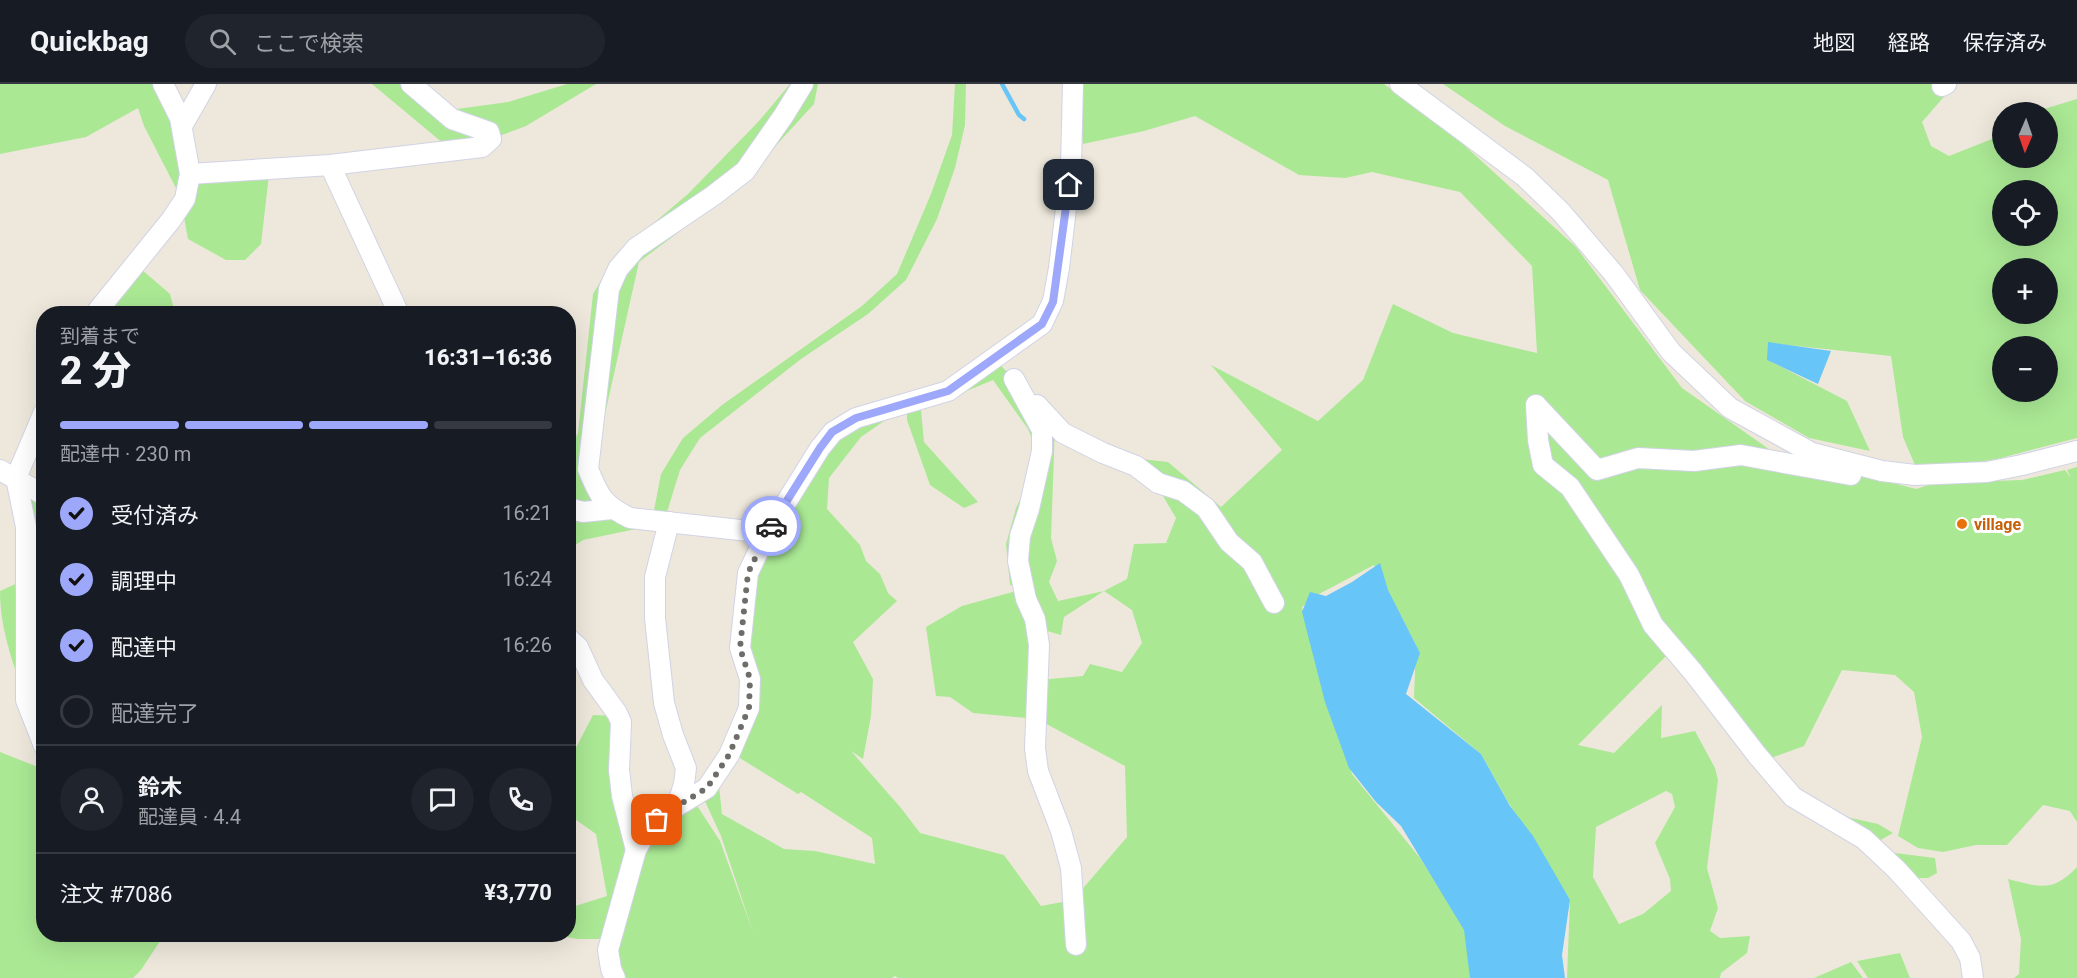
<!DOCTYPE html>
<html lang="ja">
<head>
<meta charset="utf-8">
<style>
  :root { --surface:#171b24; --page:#20242c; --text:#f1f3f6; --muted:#9ea1a6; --line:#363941; --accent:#9ea8fa }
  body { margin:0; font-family:Roboto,"Noto Sans JP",sans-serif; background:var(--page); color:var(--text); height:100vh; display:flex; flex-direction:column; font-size:22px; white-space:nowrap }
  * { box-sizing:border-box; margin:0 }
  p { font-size:20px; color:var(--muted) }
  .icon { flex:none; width:33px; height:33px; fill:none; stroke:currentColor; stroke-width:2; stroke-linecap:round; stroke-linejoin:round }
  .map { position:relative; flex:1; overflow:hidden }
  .panel { position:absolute; left:36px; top:222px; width:540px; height:636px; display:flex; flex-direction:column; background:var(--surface); border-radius:24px; box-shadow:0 6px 24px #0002 }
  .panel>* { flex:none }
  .needle { width:39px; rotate:182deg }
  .fabs { position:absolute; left:1992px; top:18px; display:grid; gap:12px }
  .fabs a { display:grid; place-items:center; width:66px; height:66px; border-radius:50%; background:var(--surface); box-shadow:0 6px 24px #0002; font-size:30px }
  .pin { position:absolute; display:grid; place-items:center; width:51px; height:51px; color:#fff; margin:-26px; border-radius:12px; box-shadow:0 3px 9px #0006 }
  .courier { position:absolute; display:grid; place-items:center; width:60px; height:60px; margin:-30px; border:4px solid #9ea8fa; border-radius:50%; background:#fff; color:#222; box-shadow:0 2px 8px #0007 }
  .headline em { font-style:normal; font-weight:800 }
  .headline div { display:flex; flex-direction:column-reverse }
  .headline { display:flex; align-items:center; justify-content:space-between; height:102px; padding:0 24px }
  h1 { font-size:39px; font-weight:800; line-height:45px }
  .bar { display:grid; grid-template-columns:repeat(4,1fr); gap:9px 6px; align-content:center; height:72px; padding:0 24px }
  .bar i { height:8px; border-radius:4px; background:var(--line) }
  .bar .active { background:var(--accent) }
  .bar p { grid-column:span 4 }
  .line { display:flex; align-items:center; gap:15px; padding:0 24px; border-top:2px solid var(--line) }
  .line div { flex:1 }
  .round { display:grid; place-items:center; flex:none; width:63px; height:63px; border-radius:32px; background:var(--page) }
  ol { padding:0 24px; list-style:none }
  li { display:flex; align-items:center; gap:18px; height:66px }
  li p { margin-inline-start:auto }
  li .icon { padding:6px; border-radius:50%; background:var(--accent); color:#111; stroke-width:4 }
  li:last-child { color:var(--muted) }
  li i { width:33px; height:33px; border:3px solid var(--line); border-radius:50% }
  header { display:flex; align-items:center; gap:36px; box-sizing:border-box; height:84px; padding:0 30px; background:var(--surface); border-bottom:2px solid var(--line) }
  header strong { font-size:28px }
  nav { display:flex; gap:33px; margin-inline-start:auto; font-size:21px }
  .search { width:420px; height:54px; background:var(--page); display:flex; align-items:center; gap:15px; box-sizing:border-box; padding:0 21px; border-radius:33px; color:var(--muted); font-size:22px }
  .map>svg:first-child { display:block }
  .green { fill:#aae894; fill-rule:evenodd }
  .water { fill:#67c5f7 }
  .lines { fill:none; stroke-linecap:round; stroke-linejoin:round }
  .stream { stroke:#67c5f7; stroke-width:4.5 }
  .minor-casing { stroke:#d1d3e5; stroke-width:22 }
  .minor { stroke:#fff; stroke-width:20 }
  .done { stroke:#6f6d69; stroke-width:6; stroke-dasharray:0 10.8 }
  .route { stroke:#9ea8fa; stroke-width:8 }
  .food-dot { fill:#e8710a; stroke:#fff; stroke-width:2 }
  .labels { text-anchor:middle; stroke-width:6; stroke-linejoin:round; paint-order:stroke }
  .food-label { font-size:16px; font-weight:bold; fill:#c56008; stroke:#fff; text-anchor:start }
</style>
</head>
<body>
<header>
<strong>Quickbag</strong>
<div class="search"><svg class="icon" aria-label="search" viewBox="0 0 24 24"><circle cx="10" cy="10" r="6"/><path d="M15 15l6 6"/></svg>ここで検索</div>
<nav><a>地図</a><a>経路</a><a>保存済み</a></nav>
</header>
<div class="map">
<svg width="2077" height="894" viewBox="0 0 2077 894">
  <rect width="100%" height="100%" fill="#eee8dc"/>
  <g class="green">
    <path d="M0,0H161L189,96L269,91L261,160L245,176H226L188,155L180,112L144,42L138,24L86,53L0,70Z"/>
    <path d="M372,0H410L435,28L508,18L567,0H596L526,42L472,62L444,60Z"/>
    <path d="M790,0H818L814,20L737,104L639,178L591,393L641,444L583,456L569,465V366L578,349L593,210L617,170L688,110L759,37Z"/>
    <path d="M955,0H966L965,41L955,84L937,135L906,196L868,230L801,275L700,354L680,386L667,428L654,426L661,390L683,354L722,321L862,222L897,190L931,110L952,51Z"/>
    <path d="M1077,0H1384L1454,52L1576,163L1682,304L1773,368L1916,405L1935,399L2022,396L2065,386L2071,394L2067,386L2077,383V738L2070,727L2043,721L2007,761H1976L1943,768L1918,764L1898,752L1922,653L1914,608L1895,591L1842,586L1804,662L1757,679L1673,565L1578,661L1614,669L1662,621L1661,654L1695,647L1715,684L1718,696L1707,784L1718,824L1710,847L1720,854L1750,852L1747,869L1721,889L1720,894H1567L1570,816L1508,718L1481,670L1414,614L1416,561L1374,481L1319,510L1302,523L1352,690L1420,774L1469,851L1474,894H898L895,892L892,894H617L613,863L657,736L696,720L720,757L753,848L721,752L704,715L719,702L722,730L784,765L815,767L875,780L872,754L801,708L798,710L735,671L751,625L747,501L827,360L857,336L897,328L861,353L829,394L827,425L860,461L866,477L880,490L888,509L897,517L853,558L873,595L871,632L863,675L851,667L901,724L920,749L1004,771L1041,822L1073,816L1127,753L1125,682L1037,635L973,629L950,613L936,612L926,543L962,522L1023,505L1010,501L1006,460L1016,424L1028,399L1035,363L1028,345L993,296L921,326L924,358L978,418L964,424L930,401L907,336V320L997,277L1055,341L1051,454L1057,477L1049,498L1058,517L1104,507L1127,495L1134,460L1166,459L1176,434L1141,375L1168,378L1221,423L1282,366L1211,281L1318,337L1363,296L1393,220L1453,249L1537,269L1532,182L1460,108L1372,88L1345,94L1299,91L1195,32L1144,47L1083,60ZM1104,507L1132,526L1142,559L1122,588L1090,580L1083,592L1038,596L1040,545L1061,551L1064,533ZM1666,707L1672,710L1675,723L1655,759L1670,795L1671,807L1643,830L1619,840L1593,793L1596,743Z"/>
    <path d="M1443,0H1955L1922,38L1931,62L1949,72L2002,51V74H2048V28H2034L2077,15V354L1997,375L1960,381H1915L1903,353L1891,272L1768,259V276L1847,317L1870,367L1809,354L1745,317L1640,206L1608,96L1505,42ZM2002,106H2048V152H2002ZM2002,184H2048V230H2002ZM2002,262H2048V308H2002Z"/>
    <path d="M141,185L170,210L175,229L109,230Z"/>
    <path d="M17,398L43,412V622L30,626C16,588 0,549 0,507L22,497Z"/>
    <path d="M593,631L618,632L633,755L605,855H578L554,851L568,850L569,824L607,812L596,750L569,731V677Z"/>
    <path d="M0,668L38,683L43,691L44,850L164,851L141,886L133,894H0Z"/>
    <path d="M1833,730L1878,740L1893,749L1879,757Z"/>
    <path d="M1887,768L1935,774L1937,789L1928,794H1912Z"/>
    <path d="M2077,783V894H2014L2019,890L2021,855L2008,795C2040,803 2052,809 2077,783Z"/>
    <path d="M1900,869L1910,894H1868L1857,877Z"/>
    <path d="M1851,878L1863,894H1814Z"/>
  </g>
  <g class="water">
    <path d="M1768,258L1831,267L1818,300L1767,276Z"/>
    <path d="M1380,479L1388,506L1420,569L1406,610L1481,670L1510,722L1533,752L1570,816L1562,871L1565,894H1470L1464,846L1401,742L1376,718L1349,684L1325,618L1302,528L1310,508L1326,512L1352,498Z"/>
  </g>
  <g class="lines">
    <path class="stream" d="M1002,0L1019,31L1024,35"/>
    <defs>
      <g id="minor">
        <path d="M1400,0L1525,93L1561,128L1614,190L1671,268L1730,324L1812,369L1882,387L1915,391L1987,388L2022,381L2077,367"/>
        <path d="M1942,2L1946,0"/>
        <path d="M182,42L206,0"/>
        <path d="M330,81L399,230"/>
        <path d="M190,90L330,81L482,63L491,55L489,48L452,35L411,0"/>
        <path d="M95,230L171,136L185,115L190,90L180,34L163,0"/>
        <path d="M1014,295L1042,346V367L1029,425L1020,452L1018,477L1026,515L1035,535L1039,561L1035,664L1038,687L1061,747L1071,784L1076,861"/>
        <path d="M1037,321L1063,349L1103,369L1136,382L1158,399L1183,407L1206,424L1229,458L1252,478L1274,519"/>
        <path d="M1536,321L1538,356L1543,381L1570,403L1629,491L1653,541L1693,588L1757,671L1793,713L1864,755L1897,786L1961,857L1970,874L1973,894"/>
        <path d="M1536,321L1597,386L1638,374L1694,377L1741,371L1851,391"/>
        <path d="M44,328L16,394L26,443V616L44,662"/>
        <path d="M0,386L44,411"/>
        <path d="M568,424L583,428L612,425"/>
        <path d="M669,438L655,493V534L664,619L673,651L686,684L684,700L677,722"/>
        <path d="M767,449L630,434C603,421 599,412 588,385L609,205L618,185L636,164L714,111L745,87L784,31L803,0"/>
        <path d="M568,554L578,563L593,596L617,629L621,638L619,686L622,712L636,766"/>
        <path d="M615,894L611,885L608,866L636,766L649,743L664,730L707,704L729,671L749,624L750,595L740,564L748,489L767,449L820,364L833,348L856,334L948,307L1042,240L1053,217L1059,184L1071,82L1073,0"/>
      </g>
    </defs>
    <use href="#minor" class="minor-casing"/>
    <use href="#minor" class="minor"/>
  </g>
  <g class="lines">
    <path class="done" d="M657,736L664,730L707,704L729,671L749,624L750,595L740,564L748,489L771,442"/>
    <path class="route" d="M771,442L820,364L832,348L856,334L948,307L1042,240L1053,218L1069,101"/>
  </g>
  <circle class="food-dot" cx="1962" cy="440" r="6"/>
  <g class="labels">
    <g class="food-label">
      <text x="1974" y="446">village</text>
    </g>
  </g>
</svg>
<div class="fabs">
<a><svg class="needle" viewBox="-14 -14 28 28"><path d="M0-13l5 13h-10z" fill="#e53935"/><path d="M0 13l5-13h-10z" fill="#9ea1a6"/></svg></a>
<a><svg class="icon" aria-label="locate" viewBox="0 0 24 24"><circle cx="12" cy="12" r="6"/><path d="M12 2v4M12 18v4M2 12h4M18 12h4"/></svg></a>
<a>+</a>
<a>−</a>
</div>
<div class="pin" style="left:657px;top:736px;background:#ea580c"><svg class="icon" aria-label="bag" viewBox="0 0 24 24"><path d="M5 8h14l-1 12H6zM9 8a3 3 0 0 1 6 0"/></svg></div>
<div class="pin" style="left:1069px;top:101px;background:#1f2937"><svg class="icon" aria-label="home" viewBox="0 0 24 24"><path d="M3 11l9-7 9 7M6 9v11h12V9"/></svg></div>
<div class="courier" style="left:771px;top:442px"><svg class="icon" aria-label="car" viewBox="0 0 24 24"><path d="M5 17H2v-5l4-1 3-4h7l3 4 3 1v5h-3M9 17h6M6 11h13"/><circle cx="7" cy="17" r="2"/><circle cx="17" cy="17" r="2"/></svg></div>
<section class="panel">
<div class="headline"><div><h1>2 分</h1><p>到着まで</p></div><em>16:31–16:36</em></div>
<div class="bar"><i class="active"></i><i class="active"></i><i class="active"></i><i></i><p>配達中 · 230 m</p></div>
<ol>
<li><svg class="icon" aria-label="check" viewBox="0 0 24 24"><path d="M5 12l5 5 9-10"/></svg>受付済み<p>16:21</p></li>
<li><svg class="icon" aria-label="check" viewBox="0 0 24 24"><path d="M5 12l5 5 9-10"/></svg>調理中<p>16:24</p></li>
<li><svg class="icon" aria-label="check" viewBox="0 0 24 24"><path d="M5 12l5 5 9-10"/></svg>配達中<p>16:26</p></li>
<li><i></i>配達完了</li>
</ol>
<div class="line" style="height:108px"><a class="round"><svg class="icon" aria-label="person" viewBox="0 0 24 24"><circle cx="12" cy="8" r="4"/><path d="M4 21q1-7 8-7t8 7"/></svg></a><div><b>鈴木</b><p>配達員 · 4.4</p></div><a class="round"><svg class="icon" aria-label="chat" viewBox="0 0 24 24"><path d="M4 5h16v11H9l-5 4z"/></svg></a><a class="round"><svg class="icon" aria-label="phone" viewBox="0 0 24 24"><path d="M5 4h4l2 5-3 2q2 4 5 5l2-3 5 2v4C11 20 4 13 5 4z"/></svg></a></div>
<div class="line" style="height:78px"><div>注文 #7086</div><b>¥3,770</b></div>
</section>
</div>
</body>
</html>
